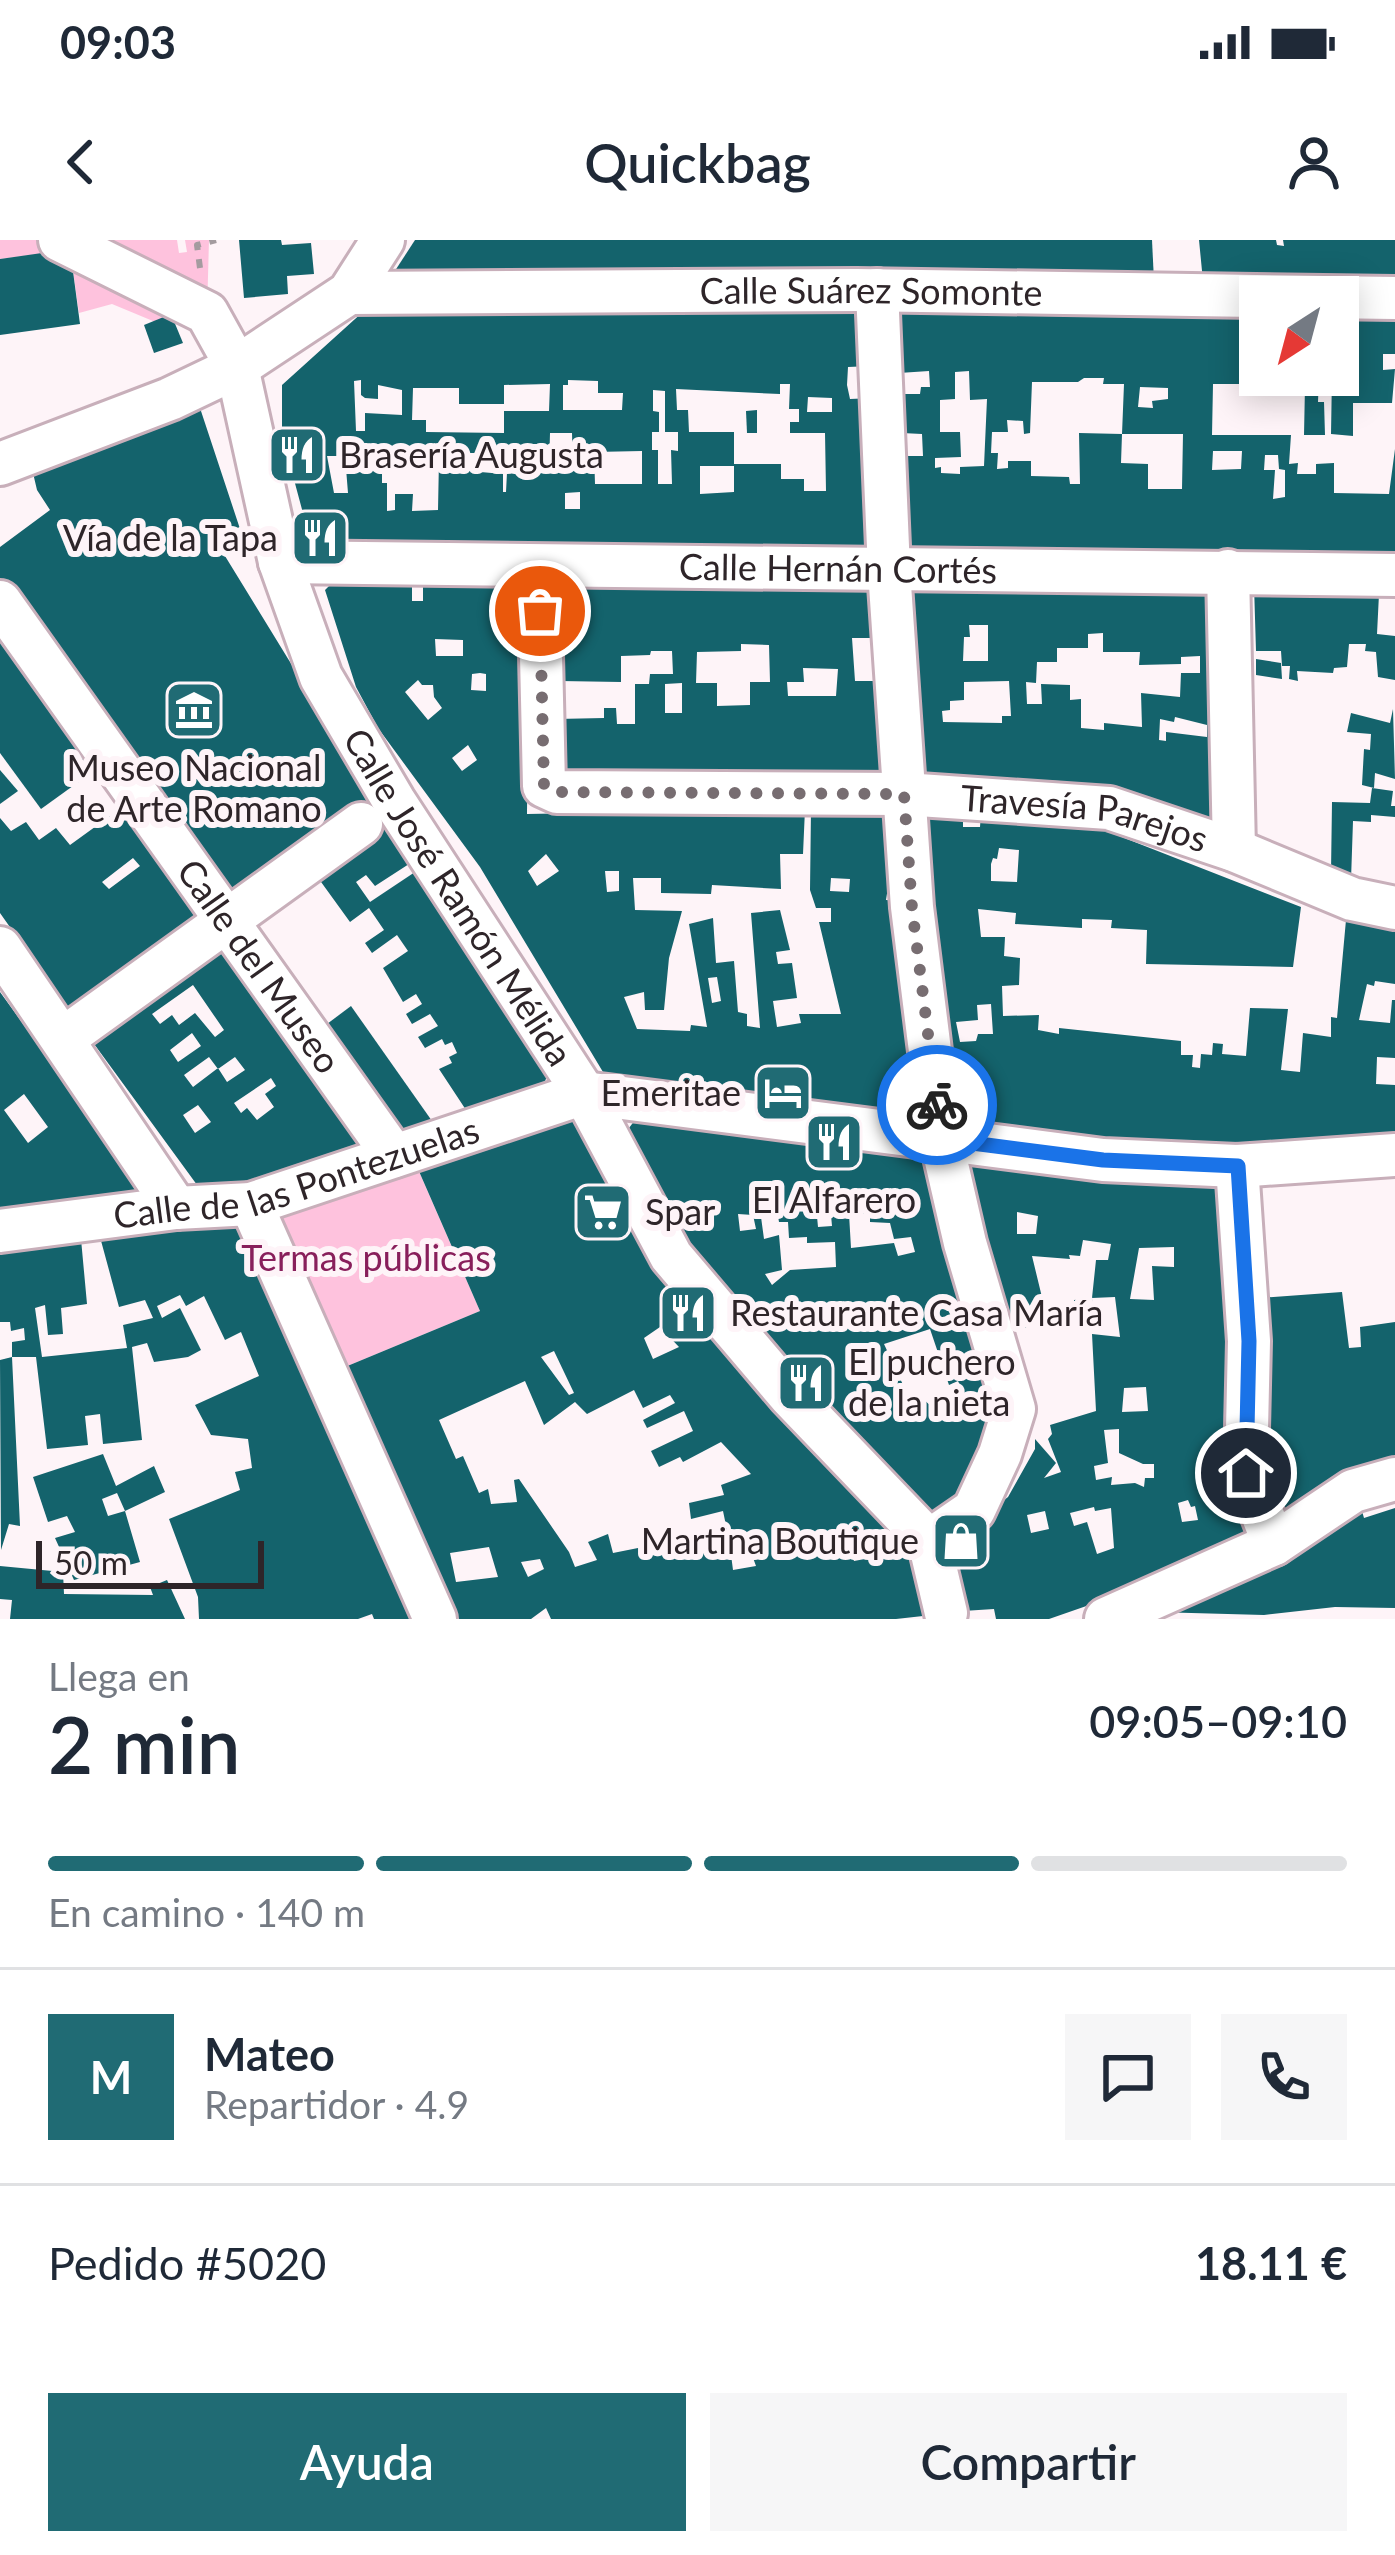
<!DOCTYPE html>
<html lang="es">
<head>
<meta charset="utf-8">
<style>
  :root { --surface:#fff; --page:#f6f6f7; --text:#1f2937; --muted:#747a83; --line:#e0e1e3; --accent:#206b74 }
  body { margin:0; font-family:Lato,sans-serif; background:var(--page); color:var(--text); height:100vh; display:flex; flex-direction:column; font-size:45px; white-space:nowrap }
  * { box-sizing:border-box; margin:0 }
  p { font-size:39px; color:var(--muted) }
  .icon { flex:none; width:66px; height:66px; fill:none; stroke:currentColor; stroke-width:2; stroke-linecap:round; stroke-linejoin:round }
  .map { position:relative; height:1379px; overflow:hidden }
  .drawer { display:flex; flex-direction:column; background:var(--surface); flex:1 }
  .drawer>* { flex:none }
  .needle { width:78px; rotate:216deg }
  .controls { position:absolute; left:1239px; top:36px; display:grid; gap:24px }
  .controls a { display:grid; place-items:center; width:120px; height:120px; border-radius:0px; background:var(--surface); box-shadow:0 6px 30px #0003; font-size:60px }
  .scale { position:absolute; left:36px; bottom:30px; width:228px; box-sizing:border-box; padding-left:12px; border:6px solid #2e2529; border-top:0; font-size:33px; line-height:42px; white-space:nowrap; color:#2e2529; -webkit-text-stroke:9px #fef4f8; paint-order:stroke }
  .pin { position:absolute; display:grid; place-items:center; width:102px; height:102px; color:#fff; margin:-51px; border:6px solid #fff; border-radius:50%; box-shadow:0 3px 12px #0007 }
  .courier { position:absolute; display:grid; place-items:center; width:120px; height:120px; margin:-60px; border:9px solid #1a73e8; border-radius:50%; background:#fff; color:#222; box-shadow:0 3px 15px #0007 }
  .head em { font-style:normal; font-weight:600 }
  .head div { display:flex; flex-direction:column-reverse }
  .head { display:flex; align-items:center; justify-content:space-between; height:204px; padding:0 48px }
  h1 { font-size:78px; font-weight:600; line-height:90px }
  .bar { display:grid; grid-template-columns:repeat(4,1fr); gap:18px 12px; align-content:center; height:144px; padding:0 48px }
  .bar i { height:15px; border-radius:9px; background:var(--line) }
  .bar .selected { background:var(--accent) }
  .bar p { grid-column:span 4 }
  .line { display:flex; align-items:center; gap:30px; padding:0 48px; border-top:3px solid var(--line) }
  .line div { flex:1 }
  .round { display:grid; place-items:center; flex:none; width:126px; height:126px; border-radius:0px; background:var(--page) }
  .cta { display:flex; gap:24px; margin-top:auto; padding:24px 48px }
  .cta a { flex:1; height:138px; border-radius:0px; background:var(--accent); color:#fff; font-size:48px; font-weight:600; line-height:138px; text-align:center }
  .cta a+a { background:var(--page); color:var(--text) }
  .status { display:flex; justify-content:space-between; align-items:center; height:84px; padding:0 60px; background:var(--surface); direction:ltr }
  .status svg { height:33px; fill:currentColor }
  header { display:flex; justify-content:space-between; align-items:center; height:156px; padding:0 48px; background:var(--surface); font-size:54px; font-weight:600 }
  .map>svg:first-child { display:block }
  .green { fill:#fec2dd }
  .building { fill:#14636c; fill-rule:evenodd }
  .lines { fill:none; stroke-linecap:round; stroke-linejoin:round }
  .minor-casing { stroke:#c8afba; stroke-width:48 }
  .path { stroke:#a49b9f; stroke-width:6; stroke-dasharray:9 9; stroke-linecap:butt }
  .minor { stroke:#fff; stroke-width:42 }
  .done { stroke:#776d71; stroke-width:12; stroke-dasharray:0 21.6 }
  .route { stroke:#1a73e8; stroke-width:15 }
  .labels { text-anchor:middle; stroke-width:12; stroke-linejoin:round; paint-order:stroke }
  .street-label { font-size:36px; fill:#2e2529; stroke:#fef4f8 }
  .poi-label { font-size:36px; fill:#2e2529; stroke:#fef4f8; text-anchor:start }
  .park-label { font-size:36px; fill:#881f5b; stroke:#fef4f8 }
</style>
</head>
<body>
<div class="status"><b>09:03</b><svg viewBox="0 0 49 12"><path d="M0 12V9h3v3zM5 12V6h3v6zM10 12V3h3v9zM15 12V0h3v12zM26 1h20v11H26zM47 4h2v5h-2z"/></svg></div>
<header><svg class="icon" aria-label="back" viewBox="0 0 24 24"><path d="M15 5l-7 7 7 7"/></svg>Quickbag<svg class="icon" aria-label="person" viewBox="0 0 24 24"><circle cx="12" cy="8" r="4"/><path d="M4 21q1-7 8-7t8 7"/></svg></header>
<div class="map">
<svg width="1395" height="1379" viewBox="0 0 1395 1379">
  <rect width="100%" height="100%" fill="#fef4f8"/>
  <g class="green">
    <path d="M0,0H177L179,13L187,12L185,0H209L207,73L165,86L112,64L79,73L70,10L0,19Z"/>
    <path d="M410,911L480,1071L328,1134L251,964Z"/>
  </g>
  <g class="building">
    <path d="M239,0H281L282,5L311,3L314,34L287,36L288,54L244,58Z"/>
    <path d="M415,0H1152L1154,41L389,40Z"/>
    <path d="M1199,0H1276L1277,5L1284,6L1283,0H1395V43L1203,41Z"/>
    <path d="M70,9L80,84L0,95V19Z"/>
    <path d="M868,69L871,126L848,127L847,145L850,159L873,158L881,314H314L282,195V145L365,70ZM361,140V155L365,158L378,159V145L402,150V175L365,173V191H356L354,141ZM568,140L598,141V153H623L622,170H563V145H568ZM550,144L549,171H504V193L426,192V180H412L413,148H459V164H504V145ZM780,144H790L789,169H799V182H790V193H825L826,251H804V239H781V224H734V252L700,254V226H734V192H689L688,170H677L676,149L780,154ZM653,150L665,151V192H678V211L671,210L672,244H658V210H652V192H659V172L653,171ZM808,157L832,158V172H807ZM550,193H572L573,230H549ZM642,211V244H595L594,212ZM458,213H508L506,252H503V234L458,230ZM382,214H413V219H439L438,270L412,271L413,254H395V270L387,271V243H382ZM327,216H345L348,253H334ZM580,252V269H565V253Z"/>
    <path d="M896,71L1260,72V135H1272V144H1213L1212,195H1291L1289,224L1298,223L1297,234H1316V224L1334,223V253L1389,254L1395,209V317L907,314L903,216H923L922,194L902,193L900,154H920L921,147H930L929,131L899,133ZM969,131L970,160L987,159L984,226L960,227V234L941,233V227L935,228V218L961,217L960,192H940V160L955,159V132ZM1084,138H1104L1103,144H1124L1122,194H1183L1182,249H1148V224L1121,223L1122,194L1079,193L1080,244H1070L1069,237L1031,236V221H1008V228L997,229L998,213H991L992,192H1008L1007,180L1023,181L1024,194L1030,193L1032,142H1078ZM1140,147L1168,148V159L1152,161L1153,168L1138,167ZM1213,211H1242L1241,229L1212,230ZM1265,215H1278L1279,229L1285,230V257L1273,259L1275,230H1264Z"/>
    <path d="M1338,71H1395V114H1383V130L1395,129L1392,163H1353V196L1331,194L1332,135H1338Z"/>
    <path d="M171,74L183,103L154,113L144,85Z"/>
    <path d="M1291,135H1319L1318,162H1324L1325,195H1304L1305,146L1291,145Z"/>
    <path d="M199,165L246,307L225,316L374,559L219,666L0,381V307L50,270L37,250L33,233Z"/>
    <path d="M757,170V193H747L746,171Z"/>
    <path d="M909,342L1219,347L1218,592L1061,545V541L919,538ZM969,385H988V421H963L964,397H970ZM1103,393V412H1140L1139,425L1181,424V417L1200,416V433H1181L1180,457L1141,453L1142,487L1104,483V490L1081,488V459L1070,460V445L1041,444L1042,464H1027L1026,442L1036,443L1037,422H1057V408H1088V394ZM1009,441L1011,476H1002V483L943,482L942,471L950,470V461L964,460V442ZM1175,477L1207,485V497L1166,492V501L1159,500L1160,479L1174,482Z"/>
    <path d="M880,344L884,398H852L855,441H888L891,539L559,537L557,479L604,478V468H616L617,484H635V444H649L650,434H673L672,411H651L650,415L621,416V442L560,441L558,345ZM741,404L769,405L770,442H750V465L717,466V443H696L697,412L741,411ZM803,428L838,429L836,456H788L787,442H804ZM682,443V473H665V444Z"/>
    <path d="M330,345H412V361H423V346L529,347L527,574L805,569L803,614H780L781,649L712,645L711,654L661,653V638H633L635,670L682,671L669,718L664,770H645L644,752L624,757L637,789L690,791L691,785L707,787L689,684L713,678L716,723L734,721L738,772L747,774V786L760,788L751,673L780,670L790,710L776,712L778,724L792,723L797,758L773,761L777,787L801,783L799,774H841L819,682H831V668H816L810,650L811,569H900L886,660L902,661L935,882L606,837L480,627L378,488L356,447L325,350ZM435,399L463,400V416H436ZM480,433L486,434V451L471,450L472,434ZM418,440L422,445H433L434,457L442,468L428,480L405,452ZM468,505L477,520L462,531L452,518ZM546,614L559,631L537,646L528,631ZM605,631H619V651L607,652ZM831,638L850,639L849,652L830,651ZM717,737L721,761L712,763L708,738Z"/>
    <path d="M1254,345L1379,354L1377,394L1395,396V440L1378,437L1376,412L1365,411L1366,404H1349L1347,427L1334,428L1333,433L1297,431L1298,441L1289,439L1290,426H1282L1281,411H1256Z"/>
    <path d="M0,386L102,525L41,569L0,513Z"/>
    <path d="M1256,419L1281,423L1282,439L1256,435Z"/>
    <path d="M1393,469L1395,539L1375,533L1374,548L1362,545L1364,509L1370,510L1371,494L1347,492L1351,473L1390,483Z"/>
    <path d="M0,530L18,551L0,564Z"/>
    <path d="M1372,548L1393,551L1391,566H1395V577L1371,575V582L1353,581L1351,640L1331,632L1332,562L1370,563Z"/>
    <path d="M128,563L210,677L72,775L0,673V578L11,591L26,582L39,600L56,588L70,605ZM133,618L140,626L109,649L102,642Z"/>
    <path d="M920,571L963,574V587H980L981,573L1086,583L1301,667L1293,727L1146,724L1147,690L1111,688L1112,680L1082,679V688L1015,684L1016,673L978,669L981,697H1005L1004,716L1020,718L1019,745L1002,746L1003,776L1039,775L1038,790L1059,794V788L1181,801V815H1193L1192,827L1200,828L1201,814L1212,815L1213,803L1223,804L1222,814L1246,816L1250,768L1288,769L1281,830L1300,832L1303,793L1331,797V777L1337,778L1346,680L1395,691V744L1375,741L1374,746L1367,744L1359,780L1390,783L1392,760H1395V818L1377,817L1376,844L1395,845V907L1340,910L950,893ZM999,608L1019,610L1017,642L991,641V624L993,618L997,619ZM991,764L993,794H978L976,801L960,802L956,782L978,780L977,765Z"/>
    <path d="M391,581L493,740L547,836L544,844L466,870L439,829L452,823L449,817L457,813L452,802L445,805L442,799L425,808L418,797L438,786L430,774L412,784L406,774L422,764L416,754L403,762L383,728L408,711L397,695L372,713L365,703L384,690L369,668L350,682L316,635ZM409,624L415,632L370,662L356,642L366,635L375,646Z"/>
    <path d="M226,700L373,902L255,942L200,949L89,797ZM193,745L224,790L215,797L195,773L179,785L172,775L160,784L152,774ZM192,793L201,806L178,822L170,810ZM209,817L218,829L235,817L245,830L227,842L218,828L193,847L184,835ZM271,838L276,846L265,854L274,867L257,880L247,868L241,873L234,863ZM198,865L211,882L195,893L183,875Z"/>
    <path d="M0,752L139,944L138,957L0,976ZM24,854L48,887L28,903L4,870Z"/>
    <path d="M351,766L432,881L399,894L323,787Z"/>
    <path d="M572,877L649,1016L915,1310L932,1375L896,1379H551L546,1368L531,1379H456L345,1127L480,1071L418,929ZM660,1087L679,1107L653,1119L644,1098ZM554,1111L574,1153L569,1155L541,1117ZM525,1141L544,1185L575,1162L587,1174L634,1150L643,1168L670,1155L675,1163L643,1180L647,1188L684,1171L693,1191L651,1211L659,1227L680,1217L683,1222L721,1202L751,1234L721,1245L724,1255L689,1263L691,1279L723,1271L728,1295L701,1301L698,1291L641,1301L643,1307L613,1313L608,1294L588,1302L597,1320L575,1327L569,1312L519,1239L514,1240L517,1262L491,1264L488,1249L479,1253L463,1216L456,1219L439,1180ZM873,1295L881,1316L854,1321L848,1302ZM748,1304L756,1326L733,1330L730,1307ZM489,1307L498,1337L456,1342L450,1313ZM540,1319L544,1329L528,1337L521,1322Z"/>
    <path d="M635,880L777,899L776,894L934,907L1000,1167L981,1239L934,1275L915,1258L719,1054L634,910L629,888ZM830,964L832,986L818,987L816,966ZM738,974L753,975L756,989L740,991ZM849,974H870V982L890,983L894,999L911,997L915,1012L898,1016L894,1003L851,1008ZM778,976L779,982H788L789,998L807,997V1003L835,1002L836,1027L790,1030L772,1045L765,1034L782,1030L779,995L764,999L761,977ZM930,1089L949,1145L958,1141L964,1154L943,1177L922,1158L911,1162L884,1104Z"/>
    <path d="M966,914L1145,944L1228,945L1259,1306L1049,1379H996L994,1369L963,1371L951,1302L1008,1257L1035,1209V1199L1056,1223L1044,1238L1061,1232L1048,1199L1052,1194L1050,1185L1096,1171L1092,1094L1120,1097L1115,1057L1092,1058L1096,1020H1108L1111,1004L1083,1000L1080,1016L1069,1015L1070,1019L1032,1016L1048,1082L1006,1092ZM1017,972L1038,976L1036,994H1017ZM1174,1007V1027L1152,1026L1154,1060L1130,1059L1139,1008ZM1146,1147L1148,1171L1122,1172L1124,1148ZM1119,1189V1213L1143,1224H1154V1238H1145L1144,1247L1135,1243L1111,1245L1112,1237L1096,1240L1094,1226L1108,1223L1104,1190ZM1188,1260L1191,1267L1195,1266L1198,1280L1182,1282L1178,1263ZM1094,1267L1095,1271L1111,1268L1114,1308L1097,1314L1087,1282L1074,1286L1070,1273ZM1045,1271L1049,1289L1031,1293L1027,1275Z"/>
    <path d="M247,984L422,1379H374L372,1374L358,1379H199L198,1357L169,1279L240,1250L235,1232L252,1228L248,1199L211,1195L195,1165L259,1136L241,1092L225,1100L204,1056L186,1066L180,1055L157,1066L162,1078L180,1068L201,1110L188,1117L154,1122L147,1103L132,1107L142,1200L103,1204L100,1174L85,1176L88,1205L47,1209L36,1117H12V1102L25,1100L24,1088L11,1091L10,1082H0V1006L81,999L87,1064L61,1068L63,1094L48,1095L45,1065L35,1068L42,1117L127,1108L123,1085L153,1078L145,1060L119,1067L100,997Z"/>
    <path d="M1342,1052L1349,1108L1361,1107L1360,1087L1395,1082V1226L1279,1284L1260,1243L1259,1058Z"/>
    <path d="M1092,1058L1093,1077L1074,1073V1060Z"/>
    <path d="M12,1117L20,1286L9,1284L1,1310L0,1120Z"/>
    <path d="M103,1214L116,1246L154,1226L165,1252L125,1271L117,1253L102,1259L108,1276L125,1271L140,1322L74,1340L55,1298L75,1292L67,1276L48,1282L33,1237Z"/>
    <path d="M1359,1261L1364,1278L1395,1268V1368L1335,1367L1264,1375L1155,1372Z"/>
    <path d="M0,1326L63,1332L64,1354L153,1355L150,1347L167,1340L185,1379H10L12,1360L0,1359Z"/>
  </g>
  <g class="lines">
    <defs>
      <g id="minor">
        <path id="s1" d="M60,0L207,73L237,127L280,322L321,437L394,561L584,853L671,1016L790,1156L929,1301L946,1373"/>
        <path d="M877,50L889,330L912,667L941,899L965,1003L1014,1169L1000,1214L974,1270L929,1301"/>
        <path id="s2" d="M349,53L857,50L1395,58"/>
        <path d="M0,224L170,159L237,127L349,53L383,0"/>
        <path id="s3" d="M280,322L1395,335"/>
        <path id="s4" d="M539,328L544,546L557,552L904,554L1109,568L1234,610L1352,659L1395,668"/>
        <path d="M1228,331L1234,610"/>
        <path id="s5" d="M0,362L394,916"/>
        <path d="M0,708L176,968"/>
        <path d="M64,798L361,584"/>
        <path d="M1237,926L1249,1101L1246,1233L1274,1304"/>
        <path d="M251,964L435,1379"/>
        <path id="s6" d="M0,991L176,968L251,964L584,853L1103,920L1237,926L1395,915"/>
        <path d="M1106,1379L1274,1304L1353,1251L1395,1239"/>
      </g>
    </defs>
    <use href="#minor" class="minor-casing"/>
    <path class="path" d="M200,28L197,5L216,0"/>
    <use href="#minor" class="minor"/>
  </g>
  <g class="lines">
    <path class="done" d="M540,371L544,546L557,552L904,554L912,668L937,865"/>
    <path class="route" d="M937,865L941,899L1103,920L1238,926L1249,1101L1246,1233"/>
  </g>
  <defs>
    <symbol id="restaurant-square" viewBox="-11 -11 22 22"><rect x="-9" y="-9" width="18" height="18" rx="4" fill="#206b74" stroke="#fef4f8"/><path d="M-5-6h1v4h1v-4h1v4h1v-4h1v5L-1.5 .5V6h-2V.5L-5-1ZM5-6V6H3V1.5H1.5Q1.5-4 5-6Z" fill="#fff"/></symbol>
    <symbol id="museum-square" viewBox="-11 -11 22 22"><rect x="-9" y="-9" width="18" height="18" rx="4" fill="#206b74" stroke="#fef4f8"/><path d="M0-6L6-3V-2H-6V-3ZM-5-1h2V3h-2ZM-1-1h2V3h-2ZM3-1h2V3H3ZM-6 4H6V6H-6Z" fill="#fff"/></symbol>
    <symbol id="hotel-square" viewBox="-11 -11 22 22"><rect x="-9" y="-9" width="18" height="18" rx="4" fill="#206b74" stroke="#fef4f8"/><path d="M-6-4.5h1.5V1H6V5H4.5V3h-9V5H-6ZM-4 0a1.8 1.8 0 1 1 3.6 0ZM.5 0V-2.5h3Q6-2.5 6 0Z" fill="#fff"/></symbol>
    <symbol id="supermarket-square" viewBox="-11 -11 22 22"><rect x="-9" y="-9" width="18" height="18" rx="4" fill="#206b74" stroke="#fef4f8"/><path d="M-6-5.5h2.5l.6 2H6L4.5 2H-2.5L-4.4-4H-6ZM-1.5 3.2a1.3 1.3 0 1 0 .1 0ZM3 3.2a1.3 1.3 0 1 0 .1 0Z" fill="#fff"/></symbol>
    <symbol id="shop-square" viewBox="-11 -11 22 22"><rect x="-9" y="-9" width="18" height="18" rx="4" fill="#206b74" stroke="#fef4f8"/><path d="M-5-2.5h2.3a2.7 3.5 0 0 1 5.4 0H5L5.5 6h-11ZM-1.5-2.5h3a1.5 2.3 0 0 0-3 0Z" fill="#fff"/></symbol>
  </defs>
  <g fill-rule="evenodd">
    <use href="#restaurant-square" x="264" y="182" width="66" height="66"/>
    <use href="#restaurant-square" x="287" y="265" width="66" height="66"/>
    <use href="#museum-square" x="161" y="437" width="66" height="66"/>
    <use href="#hotel-square" x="750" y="820" width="66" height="66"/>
    <use href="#restaurant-square" x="801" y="869" width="66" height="66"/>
    <use href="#supermarket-square" x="570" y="939" width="66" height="66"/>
    <use href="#restaurant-square" x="655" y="1040" width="66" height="66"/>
    <use href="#restaurant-square" x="773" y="1110" width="66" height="66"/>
    <use href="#shop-square" x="928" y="1268" width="66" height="66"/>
  </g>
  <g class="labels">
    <g class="street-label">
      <text dy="13" stroke="none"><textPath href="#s2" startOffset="522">Calle Suárez Somonte</textPath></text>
      <text dy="13" stroke="none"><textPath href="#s3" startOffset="558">Calle Hernán Cortés</textPath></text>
      <text dy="13" stroke="none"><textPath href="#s4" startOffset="762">Travesía Parejos</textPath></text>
      <text dy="13" stroke="none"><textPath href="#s1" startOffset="807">Calle José Ramón Mélida</textPath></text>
      <text dy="13" stroke="none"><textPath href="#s5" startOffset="447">Calle del Museo</textPath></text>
      <text dy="13" stroke="none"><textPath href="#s6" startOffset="303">Calle de las Pontezuelas</textPath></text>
    </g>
    <g class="poi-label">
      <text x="339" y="228">Brasería Augusta</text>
      <text x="278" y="311" text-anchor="end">Vía de la Tapa</text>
      <text x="194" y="541" text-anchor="middle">Museo Nacional<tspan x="194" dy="41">de Arte Romano</tspan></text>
      <text x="741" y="866" text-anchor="end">Emeritae</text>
      <text x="834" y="973" text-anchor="middle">El Alfarero</text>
      <text x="645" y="985">Spar</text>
      <text x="730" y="1086">Restaurante Casa María</text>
      <text x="848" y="1135">El puchero<tspan x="848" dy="41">de la nieta</tspan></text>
      <text x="919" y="1314" text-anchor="end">Martina Boutique</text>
    </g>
    <g class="park-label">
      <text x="366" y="1031">Termas públicas</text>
    </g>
  </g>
</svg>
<div class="controls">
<a><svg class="needle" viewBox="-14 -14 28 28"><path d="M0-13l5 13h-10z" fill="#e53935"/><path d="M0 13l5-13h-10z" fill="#747a83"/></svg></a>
</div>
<div class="scale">50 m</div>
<div class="pin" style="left:540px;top:371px;background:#ea580c"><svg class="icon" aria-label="bag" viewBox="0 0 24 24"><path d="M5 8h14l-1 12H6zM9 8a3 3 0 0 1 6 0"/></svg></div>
<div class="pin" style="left:1246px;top:1233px;background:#1f2937"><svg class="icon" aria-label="home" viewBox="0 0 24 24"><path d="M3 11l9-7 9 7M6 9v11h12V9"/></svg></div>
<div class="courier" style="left:937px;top:865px"><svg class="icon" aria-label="bike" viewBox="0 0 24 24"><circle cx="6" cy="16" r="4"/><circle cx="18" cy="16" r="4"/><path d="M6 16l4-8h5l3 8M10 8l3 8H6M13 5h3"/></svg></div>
</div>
<section class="drawer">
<div class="head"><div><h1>2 min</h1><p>Llega en</p></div><em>09:05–09:10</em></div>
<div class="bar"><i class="selected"></i><i class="selected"></i><i class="selected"></i><i></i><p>En camino · 140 m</p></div>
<div class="line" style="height:216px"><b class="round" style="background:var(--accent);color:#fff">M</b><div><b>Mateo</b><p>Repartidor · 4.9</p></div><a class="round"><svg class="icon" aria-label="chat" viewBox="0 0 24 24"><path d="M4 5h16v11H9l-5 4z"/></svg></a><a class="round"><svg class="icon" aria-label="phone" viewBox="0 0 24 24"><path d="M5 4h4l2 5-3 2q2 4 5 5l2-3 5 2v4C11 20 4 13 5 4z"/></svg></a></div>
<div class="line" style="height:156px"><div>Pedido #5020</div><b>18.11 €</b></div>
<div class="cta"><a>Ayuda</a><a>Compartir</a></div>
</section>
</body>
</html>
